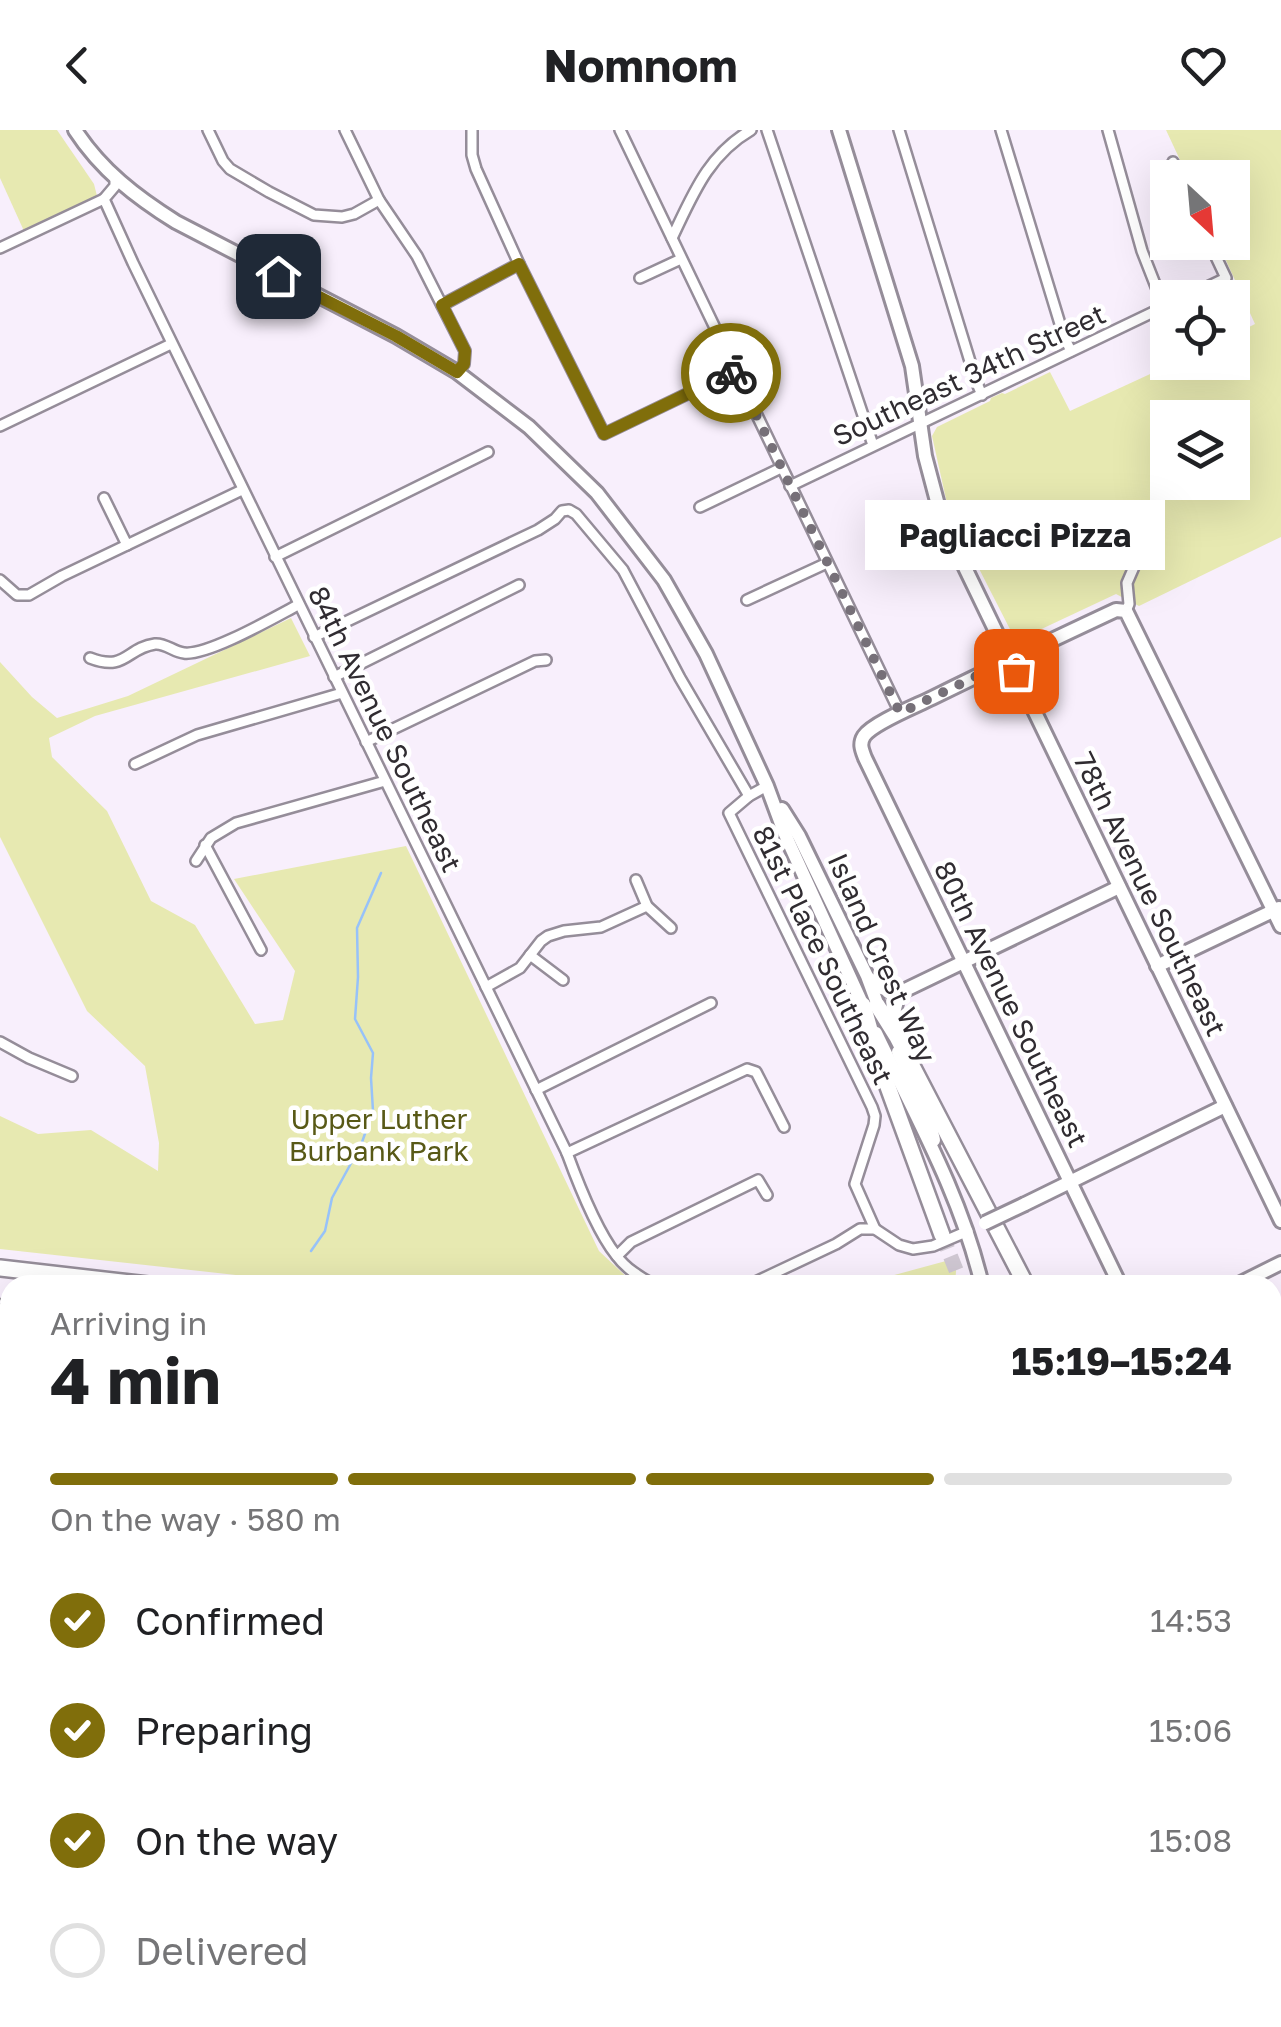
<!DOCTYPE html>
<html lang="en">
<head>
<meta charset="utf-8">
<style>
  :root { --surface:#fff; --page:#f2f2f2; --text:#202124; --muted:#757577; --line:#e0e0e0; --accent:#806e0b }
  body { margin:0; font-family:"Golos Text",sans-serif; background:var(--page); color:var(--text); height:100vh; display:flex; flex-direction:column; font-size:38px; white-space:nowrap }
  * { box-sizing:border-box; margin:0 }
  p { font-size:32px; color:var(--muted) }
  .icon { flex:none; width:55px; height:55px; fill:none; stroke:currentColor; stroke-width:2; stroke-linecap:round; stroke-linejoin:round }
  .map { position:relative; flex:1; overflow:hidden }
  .side { position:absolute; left:0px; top:1145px; width:1282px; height:752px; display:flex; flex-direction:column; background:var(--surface); border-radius:30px 30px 0 0; box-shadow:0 10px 40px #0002 }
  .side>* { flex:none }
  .needle { width:65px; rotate:154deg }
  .tools { position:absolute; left:1150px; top:30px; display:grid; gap:20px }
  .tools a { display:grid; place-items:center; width:100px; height:100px; border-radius:0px; background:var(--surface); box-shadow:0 10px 40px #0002; font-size:50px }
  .pin { position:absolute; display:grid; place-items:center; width:85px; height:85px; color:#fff; margin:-42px; border-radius:20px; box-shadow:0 5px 15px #0006 }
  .courier { position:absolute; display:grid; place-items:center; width:100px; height:100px; margin:-50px; border:8px solid #806e0b; border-radius:50%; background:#fff; color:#222; box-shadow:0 2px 12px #0007 }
  .bubble { position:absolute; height:70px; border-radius:0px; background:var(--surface); box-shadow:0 10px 40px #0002; font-size:32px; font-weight:700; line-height:70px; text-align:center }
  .headline em { font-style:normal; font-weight:700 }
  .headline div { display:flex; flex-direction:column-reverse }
  .headline { display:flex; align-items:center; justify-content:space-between; height:170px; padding:0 50px }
  h1 { font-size:65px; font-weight:700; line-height:75px }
  .bar { display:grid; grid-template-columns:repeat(4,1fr); gap:15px 10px; align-content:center; height:120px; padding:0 50px }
  .bar i { height:12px; border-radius:8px; background:var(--line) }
  .bar .current { background:var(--accent) }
  .bar p { grid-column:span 4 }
  ol { padding:0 50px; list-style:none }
  li { display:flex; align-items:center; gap:30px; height:110px }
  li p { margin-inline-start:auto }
  li .icon { padding:10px; border-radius:50%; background:var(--accent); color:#fff; stroke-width:4 }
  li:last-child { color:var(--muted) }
  li i { width:55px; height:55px; border:5px solid var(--line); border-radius:50% }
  header { display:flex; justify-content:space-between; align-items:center; height:130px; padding:0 50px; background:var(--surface); font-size:45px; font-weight:700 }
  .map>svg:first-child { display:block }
  .green { fill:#e7e9b1; fill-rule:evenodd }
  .water { fill:#97c2f9 }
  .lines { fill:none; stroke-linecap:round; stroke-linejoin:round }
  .stream { stroke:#97c2f9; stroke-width:2.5 }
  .highway-tunnel { stroke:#d0c8d3; stroke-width:15; stroke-dasharray:15 8; stroke-linecap:butt }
  .street-casing { stroke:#958d99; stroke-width:14 }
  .secondary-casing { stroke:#958d99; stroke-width:18 }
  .highway-casing { stroke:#958d99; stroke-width:20 }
  .street { stroke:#fff; stroke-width:9 }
  .secondary { stroke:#fff; stroke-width:12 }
  .highway { stroke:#fff; stroke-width:15 }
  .tram { stroke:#7e7880; stroke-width:2.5 }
  .secondary-bridge-casing { stroke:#958d99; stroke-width:18; stroke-linecap:butt }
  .secondary-bridge { stroke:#fff; stroke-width:12 }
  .done { stroke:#767078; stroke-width:10; stroke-dasharray:0 18 }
  .route { stroke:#806e0b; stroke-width:12 }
  .labels { text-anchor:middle; stroke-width:9; stroke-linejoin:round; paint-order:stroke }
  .street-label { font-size:28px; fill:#302c31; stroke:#fff }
  .park-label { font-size:28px; fill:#585916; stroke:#fff }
</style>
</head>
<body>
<header><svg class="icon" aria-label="back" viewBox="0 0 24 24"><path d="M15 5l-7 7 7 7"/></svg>Nomnom<svg class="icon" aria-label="heart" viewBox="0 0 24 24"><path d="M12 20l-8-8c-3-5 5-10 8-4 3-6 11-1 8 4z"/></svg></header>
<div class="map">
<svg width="1281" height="1897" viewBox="0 0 1281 1897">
  <rect width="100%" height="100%" fill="#f8effc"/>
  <g class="green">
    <path d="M0,0H57L94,54L97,66L24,101L0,48Z"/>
    <path d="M1166,0H1281V407L1139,476L1116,464L1016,511L948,378L932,306L937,297L990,271L991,268L1002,263L1005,264L1050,242L1070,281L1174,233L1232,232L1233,205L1255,194L1218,113L1232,112V48L1188,47ZM1168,288H1232V352H1168Z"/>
    <path d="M291,488L310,526L95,586L49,608L52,627L107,681L151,771L195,795L255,894L283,890L295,841L234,749L406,716L599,1121L631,1151L630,1155H327L0,1119V986L38,1004L91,1000L158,1041L159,1013L145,936L87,881L0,707V532L32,567L57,588L128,566Z"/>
    <path d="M957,1128L955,1155H870L887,1147Z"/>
    <path d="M1281,1208V1256L1273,1255V1209Z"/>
    <path d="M721,1888H1189L1194,1897H727Z"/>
  </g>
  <path class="water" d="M10,1521V1888H721L727,1897H0V1525Z"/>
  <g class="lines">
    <path class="stream" d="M311,1121L325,1101L332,1068L361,1015L373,981L371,948L373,923L355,889L358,847L357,798L381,743"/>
    <path class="highway-tunnel" d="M942,1105L962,1155"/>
    <defs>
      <g id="street">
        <path d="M208,0L223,31L230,39L269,62L314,85L342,87L354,84L379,70"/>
        <path d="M345,0L379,70L417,126L465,221L464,234L457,242"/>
        <path d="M472,0V25L476,39L519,134L604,304L735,241"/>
        <path d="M620,0L900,583"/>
        <path d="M767,0L873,315"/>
        <path d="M899,0L976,251L982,265"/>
        <path d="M1001,0L1064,207L1071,221"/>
        <path d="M1108,0L1142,121L1164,177"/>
        <path d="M1173,32L1180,48"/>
        <path d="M115,49V56L104,69L133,133L567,1023C578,1053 597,1101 616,1125C626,1139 640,1147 654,1155"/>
        <path d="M672,108C693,64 708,25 751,0"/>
        <path d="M0,118L104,69"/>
        <path d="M640,148L681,129"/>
        <path d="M1184,168L1226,148L1209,112"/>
        <path d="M442,175L519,134"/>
        <path d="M0,296L171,214"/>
        <path d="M790,356L1168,175"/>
        <path d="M104,368L127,415"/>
        <path d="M700,377L781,338"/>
        <path d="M275,427L488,322"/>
        <path d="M0,450L17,465H29L62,446L242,360"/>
        <path d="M747,470L827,433"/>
        <path d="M1126,481L1129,474L1127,453L1137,430"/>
        <path d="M314,507L538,400L555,389L562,381L569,380L576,384L623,440L680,548L749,666"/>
        <path d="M90,528C126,542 126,518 155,514C166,513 173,522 184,523C208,526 275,487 298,475"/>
        <path d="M334,547L519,455"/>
        <path d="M366,612L535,531L546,530"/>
        <path d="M135,634L197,605L342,563"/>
        <path d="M767,656L749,666L729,683L872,977L875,986L874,995L855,1054L875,1099"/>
        <path d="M205,715L261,820"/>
        <path d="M196,731L211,708L236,693L385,651"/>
        <path d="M636,750L647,776L671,798"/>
        <path d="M530,825L563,850"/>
        <path d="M486,857L520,838L541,811L548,806L564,801L601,797L647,776"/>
        <path d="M0,912L29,928L72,946"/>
        <path d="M536,960L711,873"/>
        <path d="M567,1023L747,939L756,942L784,997"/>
        <path d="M617,1126L631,1112L758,1050L767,1065"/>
        <path d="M749,1155L836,1114L860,1099H875L899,1115L913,1119L933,1116L968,1101"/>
        <path d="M1272,1204H1281"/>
        <path d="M0,1237L10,1240"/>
        <path d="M1272,1496L1281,1492"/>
        <path d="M1272,1691L1281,1708"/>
        <path d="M1266,1888L1271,1897"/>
      </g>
      <g id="secondary">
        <path d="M75,0C101,40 136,67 176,92L396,206L457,242L529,297L597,363L664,450L706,524L767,656L784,702L865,880"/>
        <path d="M839,0L912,236L925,326L942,390L1281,1091"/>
        <path d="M782,679L799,706L867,846L880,881"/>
        <path d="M1157,836L1279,778"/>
        <path d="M870,849L878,857L899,863L1119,757"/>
        <path d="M876,903C915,985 961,1065 982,1155"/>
        <path d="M898,922L931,997L934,1010"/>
        <path d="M1025,1074L1225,976"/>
        <path d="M1120,1155L865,628C862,620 859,614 864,606C873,593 916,576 932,568C993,538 1054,509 1116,480L1126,481L1281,796"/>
        <path d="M1237,1155L1281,1133"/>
        <path d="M0,1351L10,1343"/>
        <path d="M1272,1401L1281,1400"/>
      </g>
      <g id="highway">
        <path d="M863,875L880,935L942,1105"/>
        <path d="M877,875L897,907L1026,1155"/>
        <path d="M895,898C891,885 893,876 899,863"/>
        <path d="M0,1138L148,1155"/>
        <path d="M0,1183L10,1184"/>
        <path d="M1272,1260L1281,1261"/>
        <path d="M1272,1277H1281"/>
        <path d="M1272,1298H1281"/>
        <path d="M1272,1339H1281"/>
        <path d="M1272,1358H1281"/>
      </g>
    </defs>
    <use href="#street" class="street-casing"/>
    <use href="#secondary" class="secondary-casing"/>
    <use href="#highway" class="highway-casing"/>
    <use href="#street" class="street"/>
    <use href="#secondary" class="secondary"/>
    <use href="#highway" class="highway"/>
    <g class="tram">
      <path d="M0,1169L10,1170"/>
      <path d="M1272,1313H1281"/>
    </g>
    <defs>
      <path id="secondary-bridge" d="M985,1093L1025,1074"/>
    </defs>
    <use href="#secondary-bridge" class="secondary-bridge-casing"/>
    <use href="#secondary-bridge" class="secondary-bridge"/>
  </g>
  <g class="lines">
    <path class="done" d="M731,243L735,241L900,583L1010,530L1016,541"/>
    <path class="route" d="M278,146L396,206L457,242L464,234L465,221L442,175L519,134L604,304L731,243"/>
  </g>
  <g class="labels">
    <g class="street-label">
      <text transform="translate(969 245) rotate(-25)" y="10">Southeast 34th Street</text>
      <text transform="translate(385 599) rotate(64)" y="10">84th Avenue Southeast</text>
      <text transform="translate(1150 764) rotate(64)" y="10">78th Avenue Southeast</text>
      <text transform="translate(823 825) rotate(64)" y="10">81st Place Southeast</text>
      <text transform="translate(882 828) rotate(66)" y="10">Island Crest Way</text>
      <text transform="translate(1011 874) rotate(64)" y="10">80th Avenue Southeast</text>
    </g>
    <g class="park-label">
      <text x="379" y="999">Upper Luther<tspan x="379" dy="32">Burbank Park</tspan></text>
    </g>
  </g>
</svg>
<div class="tools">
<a><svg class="needle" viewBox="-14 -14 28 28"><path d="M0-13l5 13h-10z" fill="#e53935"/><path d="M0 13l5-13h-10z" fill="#757577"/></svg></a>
<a><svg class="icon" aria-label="locate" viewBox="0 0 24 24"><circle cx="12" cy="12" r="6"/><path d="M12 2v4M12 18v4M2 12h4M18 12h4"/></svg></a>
<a><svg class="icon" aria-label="layers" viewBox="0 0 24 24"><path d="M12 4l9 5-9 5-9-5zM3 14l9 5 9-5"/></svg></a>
</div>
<div class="pin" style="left:1016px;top:541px;background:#ea580c"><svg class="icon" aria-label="bag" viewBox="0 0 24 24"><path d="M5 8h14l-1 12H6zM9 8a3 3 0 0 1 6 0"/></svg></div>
<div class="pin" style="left:278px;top:146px;background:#1f2937"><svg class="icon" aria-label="home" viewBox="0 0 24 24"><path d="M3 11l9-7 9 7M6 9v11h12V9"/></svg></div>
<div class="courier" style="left:731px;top:243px"><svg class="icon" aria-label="bike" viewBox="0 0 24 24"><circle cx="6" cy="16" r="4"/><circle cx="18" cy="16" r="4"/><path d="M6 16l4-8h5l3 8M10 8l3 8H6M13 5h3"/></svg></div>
<div class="bubble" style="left:865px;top:370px;width:300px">Pagliacci Pizza</div>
<section class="side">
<div class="headline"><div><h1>4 min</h1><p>Arriving in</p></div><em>15:19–15:24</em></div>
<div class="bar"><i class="current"></i><i class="current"></i><i class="current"></i><i></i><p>On the way · 580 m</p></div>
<ol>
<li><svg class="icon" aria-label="check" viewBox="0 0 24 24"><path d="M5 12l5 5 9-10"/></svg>Confirmed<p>14:53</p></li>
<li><svg class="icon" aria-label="check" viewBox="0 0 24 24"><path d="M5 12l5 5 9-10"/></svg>Preparing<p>15:06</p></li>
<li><svg class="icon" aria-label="check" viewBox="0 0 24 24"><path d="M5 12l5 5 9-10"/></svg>On the way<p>15:08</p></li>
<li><i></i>Delivered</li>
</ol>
</section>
</div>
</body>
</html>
